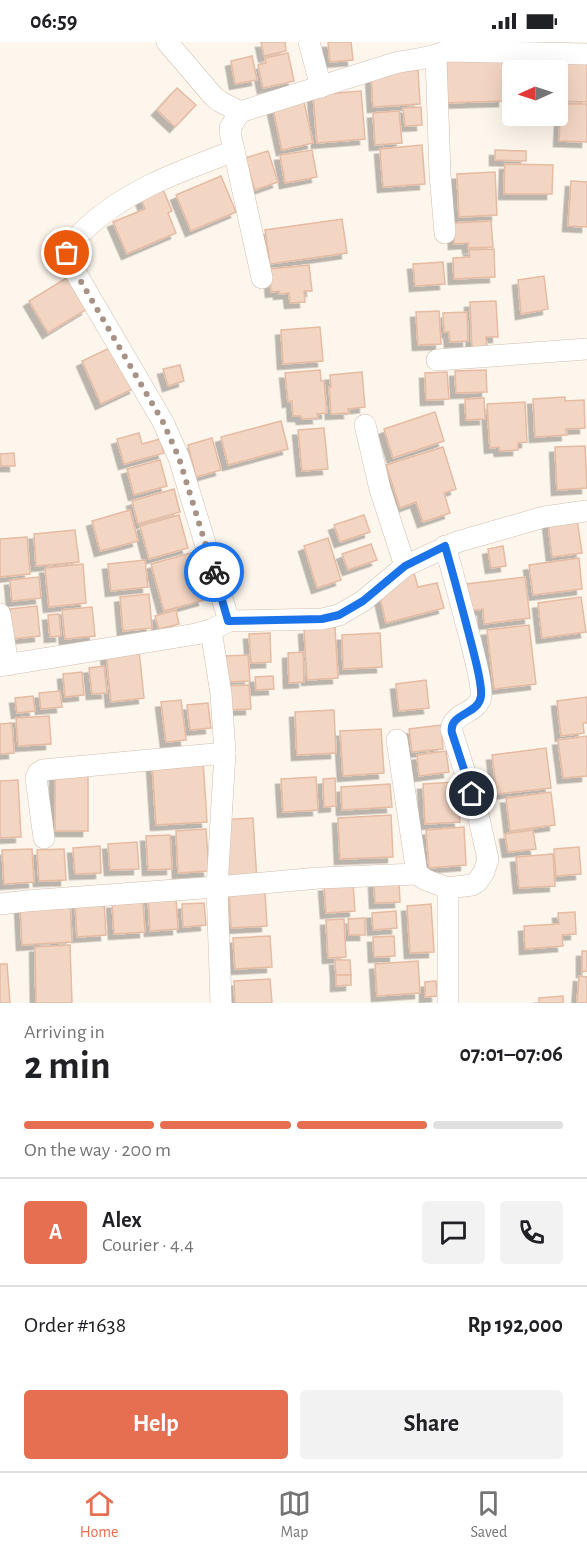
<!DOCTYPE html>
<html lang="en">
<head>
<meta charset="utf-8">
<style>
  :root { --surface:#fff; --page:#f2f2f2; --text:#202124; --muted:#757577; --line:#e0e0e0; --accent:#e76f51 }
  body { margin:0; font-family:"Alegreya Sans",sans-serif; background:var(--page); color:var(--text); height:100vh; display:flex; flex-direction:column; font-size:22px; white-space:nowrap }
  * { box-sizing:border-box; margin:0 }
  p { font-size:20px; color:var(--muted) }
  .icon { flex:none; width:33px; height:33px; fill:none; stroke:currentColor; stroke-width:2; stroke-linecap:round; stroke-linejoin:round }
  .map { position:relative; height:961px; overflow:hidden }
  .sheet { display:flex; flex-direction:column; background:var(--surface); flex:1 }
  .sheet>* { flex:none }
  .needle { width:39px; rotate:267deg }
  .fabs { position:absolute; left:502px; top:18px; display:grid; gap:12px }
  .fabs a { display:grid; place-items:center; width:66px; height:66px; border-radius:6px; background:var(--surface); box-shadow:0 6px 24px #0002; font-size:30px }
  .pin { position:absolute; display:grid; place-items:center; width:51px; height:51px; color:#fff; margin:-26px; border:3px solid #fff; border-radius:50%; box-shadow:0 2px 6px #0007 }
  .courier { position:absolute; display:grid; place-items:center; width:60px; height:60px; margin:-30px; border:4px solid #1a73e8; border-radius:50%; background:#fff; color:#222; box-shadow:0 2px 8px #0007 }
  .headline em { font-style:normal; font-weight:700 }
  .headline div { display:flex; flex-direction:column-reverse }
  .headline { display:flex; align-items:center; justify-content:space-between; height:102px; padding:0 24px }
  h1 { font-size:39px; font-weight:700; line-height:45px }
  .bar { display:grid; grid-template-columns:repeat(4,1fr); gap:9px 6px; align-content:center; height:72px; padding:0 24px }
  .bar i { height:8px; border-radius:4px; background:var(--line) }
  .bar .selected { background:var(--accent) }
  .bar p { grid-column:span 4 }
  .line { display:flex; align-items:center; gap:15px; padding:0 24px; border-top:2px solid var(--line) }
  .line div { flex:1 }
  .round { display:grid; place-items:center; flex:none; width:63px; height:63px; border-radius:6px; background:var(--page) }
  .primary-button { display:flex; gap:12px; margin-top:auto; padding:12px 24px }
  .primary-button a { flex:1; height:69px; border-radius:6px; background:var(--accent); color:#fff; font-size:24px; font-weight:700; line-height:69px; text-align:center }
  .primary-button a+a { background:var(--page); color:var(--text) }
  .status { display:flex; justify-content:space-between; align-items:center; height:42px; padding:0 30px; background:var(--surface); direction:ltr }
  .status svg { height:16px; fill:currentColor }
  .menu { display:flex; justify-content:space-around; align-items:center; height:84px; border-top:2px solid var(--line); background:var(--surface); font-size:16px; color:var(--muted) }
  .menu a { display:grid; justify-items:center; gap:3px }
  .menu .selected { color:var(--accent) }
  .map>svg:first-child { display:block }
  .building { fill:#f3d5c3; stroke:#e6bba3; stroke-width:1.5; filter:url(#shadow) }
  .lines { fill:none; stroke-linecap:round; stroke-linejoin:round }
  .minor-casing { stroke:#d1beb0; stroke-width:22 }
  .minor { stroke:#fff; stroke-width:21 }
  .done { stroke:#a89285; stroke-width:6; stroke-dasharray:0 10.8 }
  .route { stroke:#1a73e8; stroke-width:8 }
</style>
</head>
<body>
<div class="status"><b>06:59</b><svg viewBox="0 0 49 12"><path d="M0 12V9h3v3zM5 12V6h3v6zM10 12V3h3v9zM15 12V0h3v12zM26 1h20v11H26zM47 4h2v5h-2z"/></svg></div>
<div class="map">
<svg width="587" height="961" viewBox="0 0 587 961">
  <defs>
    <filter id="shadow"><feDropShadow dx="-5.5" dy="5.5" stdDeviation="0" flood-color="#0004"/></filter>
  </defs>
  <rect width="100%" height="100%" fill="#fdf6ec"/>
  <g class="building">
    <path d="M261,0H285L286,9L264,14Z"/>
    <path d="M328,0H351L353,18L330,20Z"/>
    <path d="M288,11L294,39L263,46L258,23L266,21L265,16Z"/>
    <path d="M252,14L257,38L235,42L231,19Z"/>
    <path d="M502,16L504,59L443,61L442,18Z"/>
    <path d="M561,17L587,18V60L559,59Z"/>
    <path d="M418,28L420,62L373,65L371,32Z"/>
    <path d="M177,46L196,63L175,85L157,68Z"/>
    <path d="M361,49L365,97L317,101L313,53Z"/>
    <path d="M304,60L313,101L282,108L273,67Z"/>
    <path d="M561,62H587V100L559,99Z"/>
    <path d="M421,65L422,83L405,84L403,66Z"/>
    <path d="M399,69L402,101L375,103L373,71Z"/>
    <path d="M422,103L425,142L383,145L380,107Z"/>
    <path d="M312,108L317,135L285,141L280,113Z"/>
    <path d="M495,108L526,109V119L495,118Z"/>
    <path d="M268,109L278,140L255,148L245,116Z"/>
    <path d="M505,122L553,123L552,152H504Z"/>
    <path d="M495,130L497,173L459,175L457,132Z"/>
    <path d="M221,134L236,170L191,189L176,153Z"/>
    <path d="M571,139L587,140V185L568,184Z"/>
    <path d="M162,145L172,169L168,171L176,191L127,212L113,180L145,167L140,154Z"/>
    <path d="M342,177L347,211L270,222L265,188Z"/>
    <path d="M491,179L493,205L468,206V201L454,202L453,181Z"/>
    <path d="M494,207L495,235L454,237L453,216L470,215L469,208Z"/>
    <path d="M443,220L445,242L415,244L413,222Z"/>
    <path d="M309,223L312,249H304L305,260L290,261L289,251L279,252V249L271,250L269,227Z"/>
    <path d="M544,234L548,267L521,272L518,238Z"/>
    <path d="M68,235L87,267L48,291L29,259Z"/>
    <path d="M496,259L498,295H486L487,306L472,307L470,260Z"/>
    <path d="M439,269L441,302L418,303L416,270Z"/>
    <path d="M467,270L468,299L450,300L449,290H444L443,271Z"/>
    <path d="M320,285L323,319L283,322L281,288Z"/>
    <path d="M116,303L135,346L101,362L82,319Z"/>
    <path d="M180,323L184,339L168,344L163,327Z"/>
    <path d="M320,328L321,339H324L327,371L317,372L318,376L302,377L301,374H293L292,359L288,360L285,331Z"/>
    <path d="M486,328L487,350L456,351L455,329Z"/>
    <path d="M362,330L365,365L348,367L349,371L331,372L329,345H331L330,333Z"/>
    <path d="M447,330L449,357L426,358L425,331Z"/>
    <path d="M565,355V359L584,358L585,386L566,387L567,393L535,395L533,357Z"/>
    <path d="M484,356L485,377L466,378L465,357Z"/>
    <path d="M525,360L527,400L518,401V408L500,409L499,405L490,406L487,362Z"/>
    <path d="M435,370L444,399L393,416L384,387Z"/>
    <path d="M281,379L288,407L228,423L221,395Z"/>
    <path d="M324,386L328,427L302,429L298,388Z"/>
    <path d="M139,391L142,402L160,397L164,411L124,422L117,397Z"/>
    <path d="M212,396L221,428L196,435L188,403Z"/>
    <path d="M585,404L587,446L557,448L555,405Z"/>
    <path d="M443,405L456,447L444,451L450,471L423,480L416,460L400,466L386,423Z"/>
    <path d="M14,411L15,424H1L0,412Z"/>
    <path d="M160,418L167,444L134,453L127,427Z"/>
    <path d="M174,447L180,470L138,482L132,459Z"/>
    <path d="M130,468L138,499L100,509L92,479Z"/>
    <path d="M179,473L188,506L149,517L140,484Z"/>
    <path d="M364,473L370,490L340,500L334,483Z"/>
    <path d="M577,477L582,511L552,515L548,480Z"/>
    <path d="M75,488L79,520L36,524L34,492Z"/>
    <path d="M27,495L30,532L0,535V497Z"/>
    <path d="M328,496L341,538L317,546L304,504Z"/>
    <path d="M371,502L377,518L348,528L342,512Z"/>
    <path d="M503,504L506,524L491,526L488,507Z"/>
    <path d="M191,511L204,558L164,569L151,522Z"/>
    <path d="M579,516L582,547L533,553L529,523Z"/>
    <path d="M145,518L148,545L111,549L108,522Z"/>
    <path d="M83,522L86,561L49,565L45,526Z"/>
    <path d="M414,531L418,545L437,541L444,566L386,581L380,555L391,537Z"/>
    <path d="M39,535L41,556L12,559L10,538Z"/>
    <path d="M525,535L530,576L484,582L483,567L469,569L466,542Z"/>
    <path d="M149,552L152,586L123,589L120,555Z"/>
    <path d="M581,555L586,590L542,596L538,561Z"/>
    <path d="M37,564L40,594L12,597L10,567Z"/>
    <path d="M92,565L95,594L65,597L62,568Z"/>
    <path d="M176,568L179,582L159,587L155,574Z"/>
    <path d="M59,572L61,594L50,595L48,573Z"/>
    <path d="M529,583L536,642L494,647L487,588Z"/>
    <path d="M335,585L338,636L307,638L304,587Z"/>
    <path d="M270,591L271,620L251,621L249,592Z"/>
    <path d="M380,591L382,625L343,627L342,593Z"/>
    <path d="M139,608L144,656L111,660L106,611Z"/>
    <path d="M303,610L304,640L289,641L288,611Z"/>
    <path d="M248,613L250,639L226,640L224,614Z"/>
    <path d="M104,624L107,651L92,652L89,626Z"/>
    <path d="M82,630L84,653L65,655L63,632Z"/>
    <path d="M273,634L274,647L256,648L255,635Z"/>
    <path d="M426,638L429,666L399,669L396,642Z"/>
    <path d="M249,643L251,667L228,668L226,644Z"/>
    <path d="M60,649L62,665L41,667L39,651Z"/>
    <path d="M33,654L35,669L17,671L15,656Z"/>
    <path d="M587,655V681H583L584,691L561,694L557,659Z"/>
    <path d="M181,658L186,698L166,700L161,660Z"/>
    <path d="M208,661L211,686L190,688L187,663Z"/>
    <path d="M334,668L336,711L297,713L295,670Z"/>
    <path d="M49,674L51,702L18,704L16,676Z"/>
    <path d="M12,681L14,711L0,712V682Z"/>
    <path d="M441,683L443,707L412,710L409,687Z"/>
    <path d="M381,687L384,731L343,734L340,689Z"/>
    <path d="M587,694V734L563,736L558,698Z"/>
    <path d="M546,706L551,746L497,752L492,713Z"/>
    <path d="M446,709L449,730L419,734L417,713Z"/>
    <path d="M203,719L207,780L156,783L152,722Z"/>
    <rect x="55" y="728" width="33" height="61"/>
    <path d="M316,735L318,768L283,770L281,737Z"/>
    <path d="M335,736L336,764L324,765L323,737Z"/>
    <path d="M18,738L21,795L0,796V739Z"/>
    <path d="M457,740L460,780L425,782L423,742Z"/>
    <path d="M390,742L392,765L342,768L341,745Z"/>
    <path d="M551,750L555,783L510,789L506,756Z"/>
    <path d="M391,773L393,815L340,817L338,776Z"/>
    <path d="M253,776L257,840L224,842L220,778Z"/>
    <path d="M464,785L466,823L429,826L426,788Z"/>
    <path d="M206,787L209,829L178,831L176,789Z"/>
    <path d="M533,788L536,807L508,810L505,792Z"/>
    <path d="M170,793L172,827L148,828L146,794Z"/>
    <path d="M137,800L139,827L110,828L108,802Z"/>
    <path d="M100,804L101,831L75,832L73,806Z"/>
    <path d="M579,805L581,832L556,834L554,807Z"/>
    <path d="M32,807L34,840L4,842L2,808Z"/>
    <path d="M64,807L66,838L39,839L37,808Z"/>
    <path d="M553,812L555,844L519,846L516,815Z"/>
    <path d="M399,839L400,860L375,861L374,840Z"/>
    <path d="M353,841L355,869L326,871L324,844Z"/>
    <path d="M265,850L267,884L231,886L229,852Z"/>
    <path d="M176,855L178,887L150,889L148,856Z"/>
    <path d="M70,859L72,900L22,903L20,862Z"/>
    <path d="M104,859L106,893L77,895L75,861Z"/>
    <path d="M143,859L145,890L114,892L112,861Z"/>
    <path d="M204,861L206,883L183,885L182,862Z"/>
    <path d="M431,862L434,910L410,911L407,864Z"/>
    <path d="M396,869L397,886L373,888L372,871Z"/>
    <path d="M575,870L576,892L562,893L563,904L525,907L524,884L559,882L558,871Z"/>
    <path d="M365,876V893H349L348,877Z"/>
    <path d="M344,877L346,915L328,916L326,878Z"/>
    <path d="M270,894L272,925L235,927L233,896Z"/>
    <path d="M394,894L395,914L374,915L373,895Z"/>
    <path d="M70,903L72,961H36L35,905Z"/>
    <path d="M582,909H587V929L582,930Z"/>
    <path d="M335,918H350L351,933H336Z"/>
    <path d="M418,919L420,951L377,954L375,922Z"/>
    <path d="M0,922H7L10,961H0Z"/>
    <path d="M336,933H351V943L336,944Z"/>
    <path d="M579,934L587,935V961H577Z"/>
    <path d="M270,937L272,961H235L234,939Z"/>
    <path d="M436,939L437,954L425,955V940Z"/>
    <path d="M563,954V961H539V956Z"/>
  </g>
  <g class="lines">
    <defs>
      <g id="minor">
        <path d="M167,0L214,55L219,59L240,70"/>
        <path d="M309,0L321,45"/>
        <path d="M436,15L440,132L445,191"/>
        <path d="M262,236L231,95L230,86L240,70L395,21C412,17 431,17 446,9L587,12"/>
        <path d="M437,318L587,307"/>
        <path d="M365,383L380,447L405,524"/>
        <path d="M445,504C455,539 464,573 473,608C476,621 482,642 481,654C479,671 454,670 451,687L477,768L488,817L484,830L477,840L472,843L448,846"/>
        <path d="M0,572L8,623"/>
        <path d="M229,579L179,416L163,380L73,226C70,221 66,214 67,208C68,202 77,196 81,191C123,149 180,129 234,109"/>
        <path d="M211,588L221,652L225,711L217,845L221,961"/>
        <path d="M0,624L196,592L211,588L229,579L322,577L339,573L363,559L405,524L457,500L544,475L587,469"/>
        <path d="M397,698L417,832"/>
        <path d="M44,796L36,736L38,731L43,728L225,711"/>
        <path d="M0,862L26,859L217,845L319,836L417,832L426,838L448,846V961"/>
      </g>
    </defs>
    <use href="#minor" class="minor-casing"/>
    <use href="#minor" class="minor"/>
  </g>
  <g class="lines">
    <path class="done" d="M67,211L73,226L163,380L179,416L214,530"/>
    <path class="route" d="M214,530L228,579L322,577L339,573L363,559L405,524L445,504C455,539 464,573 473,608C476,621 482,641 481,654C479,673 448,671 452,691L472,752"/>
  </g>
</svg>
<div class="fabs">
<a><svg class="needle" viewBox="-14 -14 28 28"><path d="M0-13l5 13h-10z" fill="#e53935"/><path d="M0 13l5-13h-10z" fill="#757577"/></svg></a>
</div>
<div class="pin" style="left:67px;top:211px;background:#ea580c"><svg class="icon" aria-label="bag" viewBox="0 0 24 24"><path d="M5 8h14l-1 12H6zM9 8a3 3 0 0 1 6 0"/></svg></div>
<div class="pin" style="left:472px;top:752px;background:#1f2937"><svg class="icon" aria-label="home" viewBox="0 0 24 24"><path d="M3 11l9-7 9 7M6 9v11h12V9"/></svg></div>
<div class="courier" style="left:214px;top:530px"><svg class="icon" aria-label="bike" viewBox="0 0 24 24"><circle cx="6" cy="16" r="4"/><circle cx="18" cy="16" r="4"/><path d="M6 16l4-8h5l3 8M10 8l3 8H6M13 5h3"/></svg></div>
</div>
<section class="sheet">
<div class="headline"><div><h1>2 min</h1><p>Arriving in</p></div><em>07:01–07:06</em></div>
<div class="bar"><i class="selected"></i><i class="selected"></i><i class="selected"></i><i></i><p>On the way · 200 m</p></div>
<div class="line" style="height:108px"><b class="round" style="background:var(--accent);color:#fff">A</b><div><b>Alex</b><p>Courier · 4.4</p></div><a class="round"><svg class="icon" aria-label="chat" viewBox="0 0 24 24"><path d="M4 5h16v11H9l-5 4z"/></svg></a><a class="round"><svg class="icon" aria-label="phone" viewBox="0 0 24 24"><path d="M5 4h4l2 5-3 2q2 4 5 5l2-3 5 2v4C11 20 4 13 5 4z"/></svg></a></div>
<div class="line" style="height:78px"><div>Order #1638</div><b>Rp 192,000</b></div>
<div class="primary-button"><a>Help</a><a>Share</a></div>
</section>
<nav class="menu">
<a class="selected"><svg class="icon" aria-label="home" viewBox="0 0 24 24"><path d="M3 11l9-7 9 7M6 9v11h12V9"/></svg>Home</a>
<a><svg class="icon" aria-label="map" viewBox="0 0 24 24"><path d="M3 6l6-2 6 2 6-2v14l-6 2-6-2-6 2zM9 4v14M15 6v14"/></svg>Map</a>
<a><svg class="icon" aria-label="saved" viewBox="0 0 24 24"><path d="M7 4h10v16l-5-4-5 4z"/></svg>Saved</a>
</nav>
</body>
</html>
